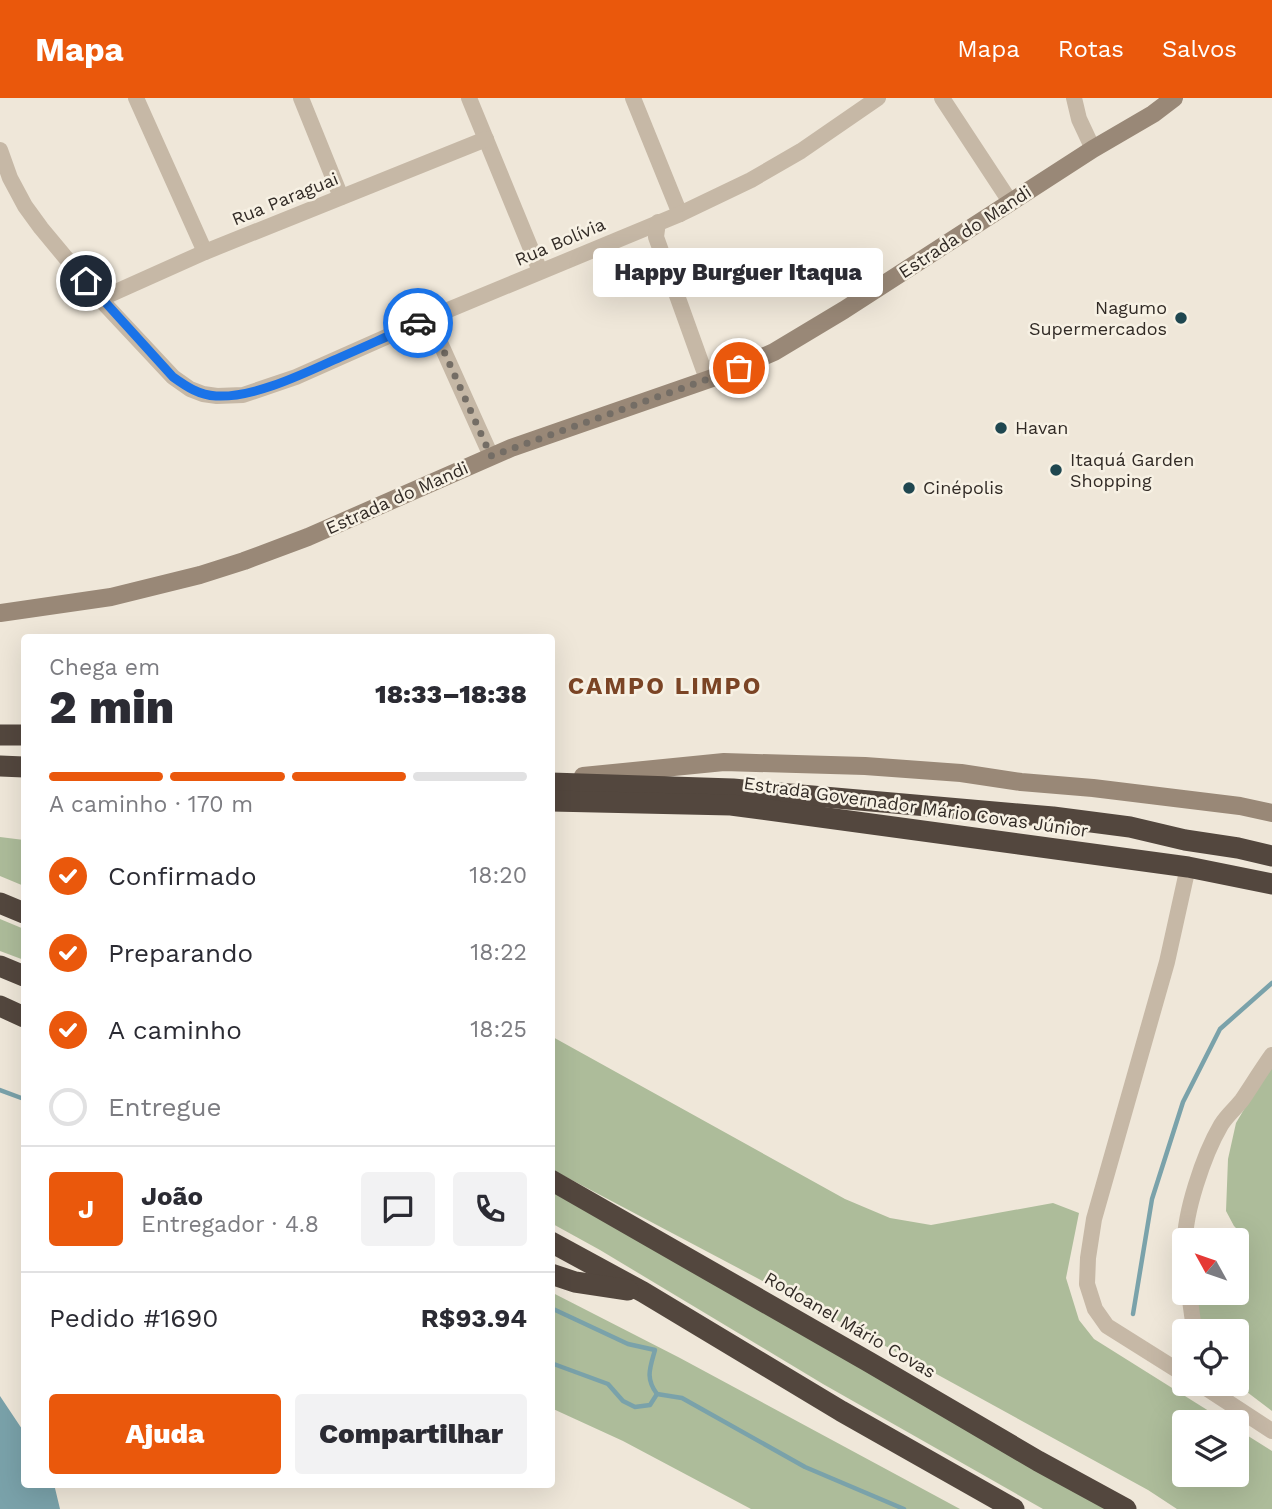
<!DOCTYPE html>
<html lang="pt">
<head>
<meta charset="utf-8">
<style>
  :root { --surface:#fff; --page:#f2f2f3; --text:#2b2b33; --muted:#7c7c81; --line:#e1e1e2; --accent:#ea580c }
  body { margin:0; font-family:"Work Sans",sans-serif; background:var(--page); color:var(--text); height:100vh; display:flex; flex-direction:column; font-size:26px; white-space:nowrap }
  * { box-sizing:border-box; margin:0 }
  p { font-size:23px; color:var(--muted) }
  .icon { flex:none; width:38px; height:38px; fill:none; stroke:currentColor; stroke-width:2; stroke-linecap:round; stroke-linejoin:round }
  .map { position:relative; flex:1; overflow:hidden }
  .side { position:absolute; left:21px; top:536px; width:534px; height:854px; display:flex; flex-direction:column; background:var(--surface); border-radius:7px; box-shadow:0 7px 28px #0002 }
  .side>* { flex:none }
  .needle { width:46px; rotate:310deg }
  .buttons { position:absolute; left:1172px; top:1130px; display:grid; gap:14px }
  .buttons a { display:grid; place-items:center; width:77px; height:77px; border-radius:7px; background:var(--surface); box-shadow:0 7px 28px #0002; font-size:35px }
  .pin { position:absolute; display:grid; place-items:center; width:60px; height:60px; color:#fff; margin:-30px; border:4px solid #fff; border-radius:50%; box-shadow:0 2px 7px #0007 }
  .courier { position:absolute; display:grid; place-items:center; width:70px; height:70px; margin:-35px; border:5px solid #1a73e8; border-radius:50%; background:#fff; color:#222; box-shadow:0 2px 9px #0007 }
  .bubble { position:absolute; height:49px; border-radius:7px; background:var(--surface); box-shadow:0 7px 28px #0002; font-size:23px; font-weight:800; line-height:49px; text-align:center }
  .headline em { font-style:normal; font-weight:800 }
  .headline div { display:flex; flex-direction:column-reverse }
  .headline { display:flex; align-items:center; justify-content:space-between; height:119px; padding:0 28px }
  h1 { font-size:46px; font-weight:800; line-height:52px }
  .bar { display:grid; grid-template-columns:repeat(4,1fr); gap:10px 7px; align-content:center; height:84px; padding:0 28px }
  .bar i { height:9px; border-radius:5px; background:var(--line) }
  .bar .current { background:var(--accent) }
  .bar p { grid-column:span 4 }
  .line { display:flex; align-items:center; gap:18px; padding:0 28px; border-top:2px solid var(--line) }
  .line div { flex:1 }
  .round { display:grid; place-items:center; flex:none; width:74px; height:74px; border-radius:7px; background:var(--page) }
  ol { padding:0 28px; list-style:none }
  li { display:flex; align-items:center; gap:21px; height:77px }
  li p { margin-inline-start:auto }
  li .icon { padding:7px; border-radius:50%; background:var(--accent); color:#fff; stroke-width:4 }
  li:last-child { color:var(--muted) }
  li i { width:38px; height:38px; border:4px solid var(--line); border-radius:50% }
  .action { display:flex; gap:14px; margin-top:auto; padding:14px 28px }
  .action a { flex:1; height:80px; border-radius:7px; background:var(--accent); color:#fff; font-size:28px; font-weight:800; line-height:80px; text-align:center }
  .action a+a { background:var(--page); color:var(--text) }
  header { display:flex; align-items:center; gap:42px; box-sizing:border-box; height:98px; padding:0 35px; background:var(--accent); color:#fff }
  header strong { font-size:33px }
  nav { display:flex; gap:38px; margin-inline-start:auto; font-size:24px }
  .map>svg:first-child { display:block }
  .green { fill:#adbc9a }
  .water { fill:#7aa2aa }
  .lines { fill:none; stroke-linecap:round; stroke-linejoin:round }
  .stream { stroke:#7aa2aa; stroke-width:4.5 }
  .street { stroke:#c6b8a6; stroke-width:16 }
  .secondary { stroke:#987; stroke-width:18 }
  .highway { stroke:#53473e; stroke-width:21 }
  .done { stroke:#746d65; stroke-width:7; stroke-dasharray:0 12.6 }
  .route { stroke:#1a73e8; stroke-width:9 }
  .poi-dot { fill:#1f4750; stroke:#f7f1e4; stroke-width:2.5 }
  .labels { text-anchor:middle; stroke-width:5; stroke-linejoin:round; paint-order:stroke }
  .street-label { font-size:18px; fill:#322b26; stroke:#f7f1e4 }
  .poi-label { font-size:18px; fill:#322b26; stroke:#f7f1e4; text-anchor:start }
  .district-label { font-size:24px; font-weight:bold; letter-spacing:2px; fill:#7b4425; stroke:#f7f1e4 }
</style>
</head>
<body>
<header>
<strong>Mapa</strong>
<nav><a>Mapa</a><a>Rotas</a><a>Salvos</a></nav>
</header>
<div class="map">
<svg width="1272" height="1411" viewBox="0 0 1272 1411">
  <rect width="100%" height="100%" fill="#efe7d9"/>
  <g class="green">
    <path d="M0,739L24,742V788L0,778Z"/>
    <path d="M0,821L24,831V862L0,853Z"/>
    <path d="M551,938L845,1101L890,1120L931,1127L1053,1105L1079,1115L1066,1180L1079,1222L1094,1241L1228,1325H1185V1377H1237V1331L1272,1353V1411H1177L1148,1392L878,1244L551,1071Z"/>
    <path d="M1272,964V1313L1247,1294L1237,1284V1234H1199L1194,1214L1197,1195H1237V1152L1241,1135L1234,1128L1226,1113L1228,1061L1236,1025Z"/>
    <path d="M551,1090L1111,1411H1043L823,1286L600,1152L551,1125Z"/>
    <path d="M551,1194L680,1260L960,1411H751L623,1343L551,1310Z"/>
  </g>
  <path class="water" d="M0,1298L24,1334V1386H54L60,1411H0Z"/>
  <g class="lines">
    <g class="stream">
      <path d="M0,992L24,1001"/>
      <path d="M551,1210L628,1246L655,1252C650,1270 645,1280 657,1296"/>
      <path d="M1133,1216L1152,1101L1183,1004L1220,931L1272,885"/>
      <path d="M551,1265L608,1286L623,1303L635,1309L650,1307L657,1296L682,1300L805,1369L904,1411"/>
    </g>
    <g class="street">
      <path d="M136,0L205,154"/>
      <path d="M301,0L341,99"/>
      <path d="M469,0L540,173"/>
      <path d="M633,0L680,116"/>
      <path d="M942,0L1011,105"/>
      <path d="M1074,0L1079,21L1093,51"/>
      <path d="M0,52L10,80L25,108L41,130L100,201L173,279L190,291L203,296L217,298L243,297L296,279L429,220L680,116L751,82L801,53L878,0"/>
      <path d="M658,124L656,139L707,281"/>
      <path d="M100,201L205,154L486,41"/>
      <path d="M429,220L491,358"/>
      <path d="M1185,1150C1183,1117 1204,1056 1221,1027C1227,1017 1236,1010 1242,1002C1252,987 1262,971 1272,957"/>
      <path d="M1189,1195L1193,1224L1196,1234"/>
      <path d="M1185,1277L1107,1228L1095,1211L1087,1186L1088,1160L1094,1121L1167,864L1188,769"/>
      <path d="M1200,1286L1272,1333"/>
    </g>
    <g class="secondary">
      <path d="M0,515L111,499L200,477L244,463L308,439L511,350L721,277L774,254L844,212L1093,51L1153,16L1174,0"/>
      <path d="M583,678L724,664L865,668L961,675L1021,684L1093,690L1240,708L1272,715"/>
    </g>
    <g class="highway">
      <path d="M0,637H24"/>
      <path d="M0,668L24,669"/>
      <path d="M551,685L733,691L1053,719L1130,729L1185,742L1238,750L1272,758"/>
      <path d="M551,703L731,707L1188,769L1272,786"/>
      <path d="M0,805L24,815"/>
      <path d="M0,868L24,878"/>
      <path d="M0,908L24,919"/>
      <path d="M551,1082L869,1264L1038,1363L1126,1411"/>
      <path d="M551,1144L643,1194L841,1313L1014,1411"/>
      <path d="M551,1176L575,1184L628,1192"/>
    </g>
  </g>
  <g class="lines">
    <path class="done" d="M418,225L429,220L491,358L739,270"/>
    <path class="route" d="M86,183L173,279C187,289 199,297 216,298C253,300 301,277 334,262C362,250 390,237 418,225"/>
  </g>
  <g class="poi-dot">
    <circle cx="1181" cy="220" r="7"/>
    <circle cx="1001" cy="330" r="7"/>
    <circle cx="1056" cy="372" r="7"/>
    <circle cx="909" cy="390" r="7"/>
  </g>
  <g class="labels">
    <g class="street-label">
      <text transform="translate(285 101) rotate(-22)" y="6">Rua Paraguai</text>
      <text transform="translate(965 134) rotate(-33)" y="6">Estrada do Mandi</text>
      <text transform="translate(560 144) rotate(-23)" y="6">Rua Bolívia</text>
      <text transform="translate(397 400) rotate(-24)" y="6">Estrada do Mandi</text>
      <text transform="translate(916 709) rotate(8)" y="6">Estrada Governador Mário Covas Júnior</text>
      <text transform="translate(850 1227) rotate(30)" y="6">Rodoanel Mário Covas</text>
    </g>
    <g class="poi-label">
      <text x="1167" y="216" text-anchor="end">Nagumo<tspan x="1167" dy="21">Supermercados</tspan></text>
      <text x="1015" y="336">Havan</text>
      <text x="1070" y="368">Itaquá Garden<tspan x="1070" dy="21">Shopping</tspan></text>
      <text x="923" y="396">Cinépolis</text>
    </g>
    <g class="district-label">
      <text x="665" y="596">CAMPO LIMPO</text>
    </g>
  </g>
</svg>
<div class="buttons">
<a><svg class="needle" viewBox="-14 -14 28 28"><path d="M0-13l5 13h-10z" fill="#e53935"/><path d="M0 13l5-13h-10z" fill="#7c7c81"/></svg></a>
<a><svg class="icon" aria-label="locate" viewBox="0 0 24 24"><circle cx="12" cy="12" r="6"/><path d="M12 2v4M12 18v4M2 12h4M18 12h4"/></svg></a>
<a><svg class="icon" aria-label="layers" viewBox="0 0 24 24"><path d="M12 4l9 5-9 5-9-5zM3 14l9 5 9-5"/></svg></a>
</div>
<div class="pin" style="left:739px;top:270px;background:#ea580c"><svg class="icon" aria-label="bag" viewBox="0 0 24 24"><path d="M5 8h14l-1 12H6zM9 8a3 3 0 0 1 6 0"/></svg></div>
<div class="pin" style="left:86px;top:183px;background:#1f2937"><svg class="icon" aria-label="home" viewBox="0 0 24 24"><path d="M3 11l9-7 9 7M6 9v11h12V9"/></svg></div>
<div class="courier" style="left:418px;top:225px"><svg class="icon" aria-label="car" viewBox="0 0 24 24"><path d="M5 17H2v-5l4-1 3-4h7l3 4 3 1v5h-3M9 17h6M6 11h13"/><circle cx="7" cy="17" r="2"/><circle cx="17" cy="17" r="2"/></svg></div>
<div class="bubble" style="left:593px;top:150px;width:290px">Happy Burguer Itaqua</div>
<section class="side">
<div class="headline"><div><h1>2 min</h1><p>Chega em</p></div><em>18:33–18:38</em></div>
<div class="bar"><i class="current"></i><i class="current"></i><i class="current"></i><i></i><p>A caminho · 170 m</p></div>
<ol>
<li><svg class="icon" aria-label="check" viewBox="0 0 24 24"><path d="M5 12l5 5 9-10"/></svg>Confirmado<p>18:20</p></li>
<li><svg class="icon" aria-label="check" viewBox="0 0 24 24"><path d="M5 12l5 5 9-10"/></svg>Preparando<p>18:22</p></li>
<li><svg class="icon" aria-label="check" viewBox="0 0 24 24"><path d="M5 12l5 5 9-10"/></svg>A caminho<p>18:25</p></li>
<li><i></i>Entregue</li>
</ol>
<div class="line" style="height:126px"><b class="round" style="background:var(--accent);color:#fff">J</b><div><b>João</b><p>Entregador · 4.8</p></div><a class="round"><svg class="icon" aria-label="chat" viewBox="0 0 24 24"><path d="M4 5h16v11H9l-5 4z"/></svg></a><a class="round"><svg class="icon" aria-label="phone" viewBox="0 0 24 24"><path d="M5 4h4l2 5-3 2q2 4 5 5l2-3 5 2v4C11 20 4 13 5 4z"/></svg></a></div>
<div class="line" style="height:91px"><div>Pedido #1690</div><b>R$93.94</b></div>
<div class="action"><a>Ajuda</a><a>Compartilhar</a></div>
</section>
</div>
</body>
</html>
